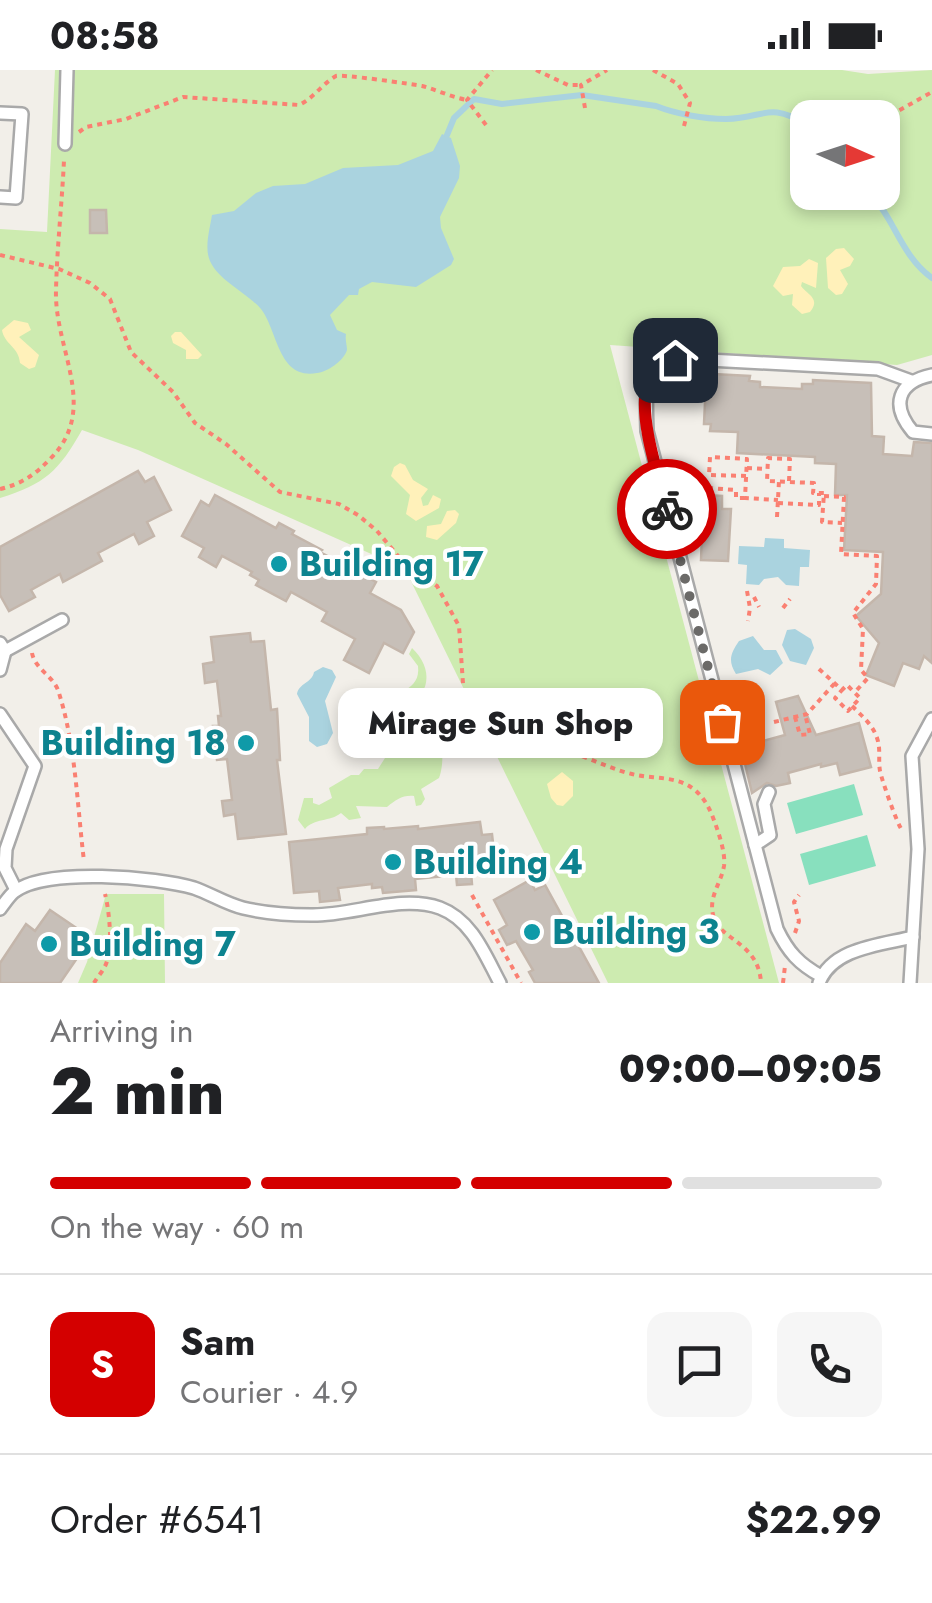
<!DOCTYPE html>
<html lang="en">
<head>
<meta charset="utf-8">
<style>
  :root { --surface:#fff; --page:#f6f6f6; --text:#202124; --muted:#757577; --line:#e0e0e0; --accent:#d40000 }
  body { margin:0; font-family:Jost,sans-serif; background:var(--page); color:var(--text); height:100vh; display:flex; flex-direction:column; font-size:38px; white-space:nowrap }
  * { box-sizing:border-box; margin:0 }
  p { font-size:32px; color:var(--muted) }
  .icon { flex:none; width:55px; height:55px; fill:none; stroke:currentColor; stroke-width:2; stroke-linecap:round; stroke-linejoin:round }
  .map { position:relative; height:913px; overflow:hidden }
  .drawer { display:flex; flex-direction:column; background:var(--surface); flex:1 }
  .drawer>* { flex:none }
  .needle { width:65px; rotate:93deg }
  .controls { position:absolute; left:790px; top:30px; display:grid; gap:20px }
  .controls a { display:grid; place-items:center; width:110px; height:110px; border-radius:20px; background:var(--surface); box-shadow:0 5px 15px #0003; font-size:50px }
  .pin { position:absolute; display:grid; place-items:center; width:85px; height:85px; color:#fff; margin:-42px; border-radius:20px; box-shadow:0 5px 15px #0006 }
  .courier { position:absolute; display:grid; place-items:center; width:100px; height:100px; margin:-50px; border:8px solid #d40000; border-radius:50%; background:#fff; color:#222; box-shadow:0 2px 12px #0007 }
  .bubble { position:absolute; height:70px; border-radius:20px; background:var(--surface); box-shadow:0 5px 15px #0003; font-size:32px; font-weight:800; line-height:70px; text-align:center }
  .overview em { font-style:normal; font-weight:800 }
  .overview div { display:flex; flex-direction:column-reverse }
  .overview { display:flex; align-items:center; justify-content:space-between; height:170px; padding:0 50px }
  h1 { font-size:65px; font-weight:800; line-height:75px }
  .bar { display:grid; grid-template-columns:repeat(4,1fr); gap:15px 10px; align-content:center; height:120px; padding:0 50px }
  .bar i { height:12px; border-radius:8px; background:var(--line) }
  .bar .selected { background:var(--accent) }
  .bar p { grid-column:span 4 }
  .line { display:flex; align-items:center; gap:25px; padding:0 50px; border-top:2px solid var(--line) }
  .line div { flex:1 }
  .round { display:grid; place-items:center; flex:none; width:105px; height:105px; border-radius:20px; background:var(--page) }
  .status { display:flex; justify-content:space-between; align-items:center; height:70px; padding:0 50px; background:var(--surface); direction:ltr }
  .status svg { height:28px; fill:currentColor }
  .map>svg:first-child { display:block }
  .grass { fill:#cdebb0; fill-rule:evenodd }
  .sand { fill:#fff1ba }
  .pitch { fill:#88e0be }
  .water { fill:#aad3df }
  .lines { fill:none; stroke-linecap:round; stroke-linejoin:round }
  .stream { stroke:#aad3df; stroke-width:6 }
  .building { fill:#c7bfb8; stroke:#c4b6ab; stroke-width:2.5 }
  .service-casing { stroke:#a9a9a9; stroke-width:16 }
  .path { stroke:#fa8072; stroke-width:4; stroke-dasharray:5 5; stroke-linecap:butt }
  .service { stroke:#fff; stroke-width:11 }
  .done { stroke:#6b6a68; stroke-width:10; stroke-dasharray:0 18 }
  .route { stroke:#d40000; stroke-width:12 }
  .culture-dot { fill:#0f9aa8; stroke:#fff; stroke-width:4 }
  .labels { text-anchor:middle; stroke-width:8; stroke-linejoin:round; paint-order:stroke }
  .culture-label { font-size:35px; font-weight:bold; fill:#0d838f; stroke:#fff; text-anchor:start }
</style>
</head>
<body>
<div class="status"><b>08:58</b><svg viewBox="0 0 49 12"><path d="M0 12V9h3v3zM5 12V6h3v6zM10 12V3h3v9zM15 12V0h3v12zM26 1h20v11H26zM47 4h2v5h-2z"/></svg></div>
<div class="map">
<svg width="932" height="913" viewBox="0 0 932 913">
  <rect width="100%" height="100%" fill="#f2efe9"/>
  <g class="grass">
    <path d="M55,0H842L868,4L932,0V285L897,295L610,275L779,913H608L405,499L138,380L82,360C59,401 45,414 0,428V159L47,162ZM808,48H882V122H808Z"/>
    <path d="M412,578C434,599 431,626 403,639L386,638C394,619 421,622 418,596L409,584Z"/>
    <path d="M397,645L404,649V659L411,667L435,661C444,672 444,695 439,708L421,719L425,729L421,735L416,736L414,726C402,725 396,730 387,737L356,736L361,748L349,750L341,743C330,752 314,748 305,759L298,750L304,728H313V733L319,735L332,728L329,718L351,705H359L364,699H378L385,688C382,671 383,657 397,645Z"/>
    <path d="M106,824H164L165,913H78L87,892Z"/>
  </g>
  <g class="sand">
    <path d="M844,178L854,189L850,196L840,200L848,214L842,224L836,225L828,218L826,188L836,179Z"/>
    <path d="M809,189L818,193L816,218L802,212L801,216C808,225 821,229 810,242L802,244L792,235L793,224L783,226L773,216L783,197L800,196Z"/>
    <path d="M14,250L28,253L31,260L19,267L39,285L35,297L29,299L20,293C19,277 4,274 2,260Z"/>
    <path d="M175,262H181L202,285L198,289H186V280L173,273L171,266Z"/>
    <path d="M400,393L405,395L413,410L428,419L421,428L423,436L428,435L433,425L441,429L439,438L416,451L406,444L410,425L391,406L394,397Z"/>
    <path d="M455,440L459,444L456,453L437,470L426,467L427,456L441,454L447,441Z"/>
    <path d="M562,702L573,711V726L563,736L557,735L551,728L547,714Z"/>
  </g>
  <g class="pitch">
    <path d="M854,714L863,745L796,764L787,733Z"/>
    <path d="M867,765L876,796L809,815L800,784Z"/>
  </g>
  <g class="water">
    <path d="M442,64L451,68L460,96L459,108L440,147L441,158L454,189L451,195L416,217L372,212L359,219L358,225H349L330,245L337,260L346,264C345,270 347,275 347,280C344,291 327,302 317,303C278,310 278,261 261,239C246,222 219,211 210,191C204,178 210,158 212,145L234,141L256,123L273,116L305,114L343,98L398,95L433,81Z"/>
    <path d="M765,468L784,469V478L810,480L809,497H800L799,516L786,515L778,507L764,509L759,515L746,514L747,495L738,494L739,476L764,477Z"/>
    <path d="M795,559L811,569L814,578L806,595L790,591L782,575L787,560Z"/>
    <path d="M753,566L764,580H776L783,593L770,605L758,599L736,604C728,591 730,584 739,571Z"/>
    <path d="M323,597L332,600L336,607L325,631L333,663L327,674L317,677L309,671V647L297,624C299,613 312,613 314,602Z"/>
  </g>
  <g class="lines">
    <g class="stream">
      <path d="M447,65L454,48L474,29L502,34L582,25L656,36C676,44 704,49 726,49C766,48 767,31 808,55"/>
      <path d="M869,122C895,149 901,186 932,208"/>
    </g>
  </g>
  <g class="building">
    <path d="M90,140H106L107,163H90Z"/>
    <path d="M713,304L750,306L749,311L760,312V317L802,319V314H813V310L871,313L872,366L884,367L883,384L912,386L914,372L932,373V593L924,586L919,599L903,593L894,616L866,605L879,573L856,546L881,524L883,482L844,480L847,425H835L836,394L815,393V387L737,383L738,362L710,361L711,354H704L706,311H713Z"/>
    <path d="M138,401L145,412L154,407L171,440L147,452L154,466L139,474L134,464L98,483L102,491L63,512L60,504L31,520L35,527L9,541L0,525V477Z"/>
    <path d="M215,425L276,458L279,453L294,461L292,464L322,480L320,482L376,512L370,523L401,540L414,562L403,583L384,573L369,603L344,590L355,569L322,551L327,542L291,522L286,531L256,515L259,510L250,505L252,502L222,486L216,497L199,487L204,478L182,466L201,431L209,436Z"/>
    <path d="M706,425L722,426V439H731L728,491L701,490L702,465L696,464V438H705Z"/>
    <path d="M250,563L251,572L264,571L271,640L277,639L280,690H277L286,764L238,769L235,744L224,746L222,731L232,730L227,689L217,690L213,656H219L218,646H221L217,611L205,613L203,594L214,592L211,567Z"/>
    <path d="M798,626L816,665L859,653L871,697L840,705L837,693L821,697V694L788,703L790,713L776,716L767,713L752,723L741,677L785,665L776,632Z"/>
    <path d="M480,752L482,765L492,764L496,800L471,802L472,814L457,815L456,805L415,809L416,820L383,823L382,817L372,818V814L338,818L340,830L320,832L319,821L294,823L289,772L367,764V758L384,757V759L418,756V759Z"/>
    <path d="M530,810L535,820L545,815L599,913H535L529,902L533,900L516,871L507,875L499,860L507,855L494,830Z"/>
    <path d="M50,840L81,861L75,871L84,878L60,913H0V893L26,854L35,861Z"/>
  </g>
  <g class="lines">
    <defs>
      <g id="service">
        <path d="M0,43L22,44L16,128L0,127"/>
        <path d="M65,74L67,0"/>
        <path d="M932,305C898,312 890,335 913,362L932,364"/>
        <path d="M0,573L5,581L0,600"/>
        <path d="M5,581L62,550"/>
        <path d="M0,644L35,696L6,779L5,798L16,820"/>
        <path d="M755,775L770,765L764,734L769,722"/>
        <path d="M0,839C4,834 9,826 14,822C45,797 157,807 194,818C211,824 226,834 243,838C264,843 289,845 311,845C352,846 400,824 440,838C472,850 485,885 500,913"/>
        <path d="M821,906C799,894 788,882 777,859L647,361C646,321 641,294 690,289L878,299L911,311"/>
        <path d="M819,913C832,878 880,875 913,867"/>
        <path d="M910,913L918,779L912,686L932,649"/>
      </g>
    </defs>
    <use href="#service" class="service-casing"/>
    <g class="path">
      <path d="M536,0L568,15H581"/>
      <path d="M653,0L678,14L690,33L684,56"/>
      <path d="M585,38L581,15L607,0"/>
      <path d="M882,50L932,22"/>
      <path d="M486,55L467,30L492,0"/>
      <path d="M79,62L86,57L126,49L183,27L299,35C314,28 322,14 336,6C342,4 411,14 422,16C437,20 451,27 467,30"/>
      <path d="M0,185L59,199L90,213L110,229L131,282L173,322L195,353L226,374L280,422L339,434L358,445L377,461L404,493L437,516L459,556L464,628L477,655C505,669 534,671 564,680C588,687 612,700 636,705C656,709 678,706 695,720C702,726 708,735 712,745C717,758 726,782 724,796C721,814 707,828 714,848C721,870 759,873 761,913"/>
      <path d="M747,398L767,399"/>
      <path d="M746,406L709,405L710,387L747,389L745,428L778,430"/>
      <path d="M789,411L790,389L768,388L767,411L814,413L813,423H824L822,452L842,453"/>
      <path d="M708,418L736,420V428H745"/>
      <path d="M0,419C22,414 36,404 51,388C100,338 54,279 56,220C57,177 62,133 64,90"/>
      <path d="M824,426L844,427L841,484L877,486L876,514L853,543L863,559L861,600L868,608L855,622"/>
      <path d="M778,433L819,435V423"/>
      <path d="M777,447L779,411"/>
      <path d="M747,521L750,538L748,551"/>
      <path d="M754,527L759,537"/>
      <path d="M783,538L790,529"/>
      <path d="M32,583C35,599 52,605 58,620C76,675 77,735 84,791"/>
      <path d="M819,599L842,620L847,615L860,628L848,641L835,628L842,620"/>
      <path d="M852,636C862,646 873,655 877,668C881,679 878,690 880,701C882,711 898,756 902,760"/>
      <path d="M795,647L800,665L810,664L805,644"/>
      <path d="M774,652L807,644L835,613"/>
      <path d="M472,825L521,913"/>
      <path d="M795,863L799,851L794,832L799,825"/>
      <path d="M94,913C98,906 105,899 107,891C113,878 109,838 105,824"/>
      <path d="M783,913L785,896"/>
    </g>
    <use href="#service" class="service"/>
  </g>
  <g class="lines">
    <path class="done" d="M667,439L722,652"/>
    <path class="route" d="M667,439C659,408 638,347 647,316C650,302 663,296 675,290"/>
  </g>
  <g class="culture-dot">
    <circle cx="279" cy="494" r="10"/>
    <circle cx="246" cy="673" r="10"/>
    <circle cx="393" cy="792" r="10"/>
    <circle cx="532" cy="862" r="10"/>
    <circle cx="49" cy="874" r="10"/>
  </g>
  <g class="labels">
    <g class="culture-label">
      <text x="299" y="506">Building 17</text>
      <text x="226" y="685" text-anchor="end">Building 18</text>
      <text x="413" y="804">Building 4</text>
      <text x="552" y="874">Building 3</text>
      <text x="69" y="886">Building 7</text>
    </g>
  </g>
</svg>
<div class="controls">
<a><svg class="needle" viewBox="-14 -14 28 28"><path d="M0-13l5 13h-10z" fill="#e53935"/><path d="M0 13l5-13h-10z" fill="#757577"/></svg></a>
</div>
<div class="pin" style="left:722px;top:652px;background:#ea580c"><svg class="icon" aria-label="bag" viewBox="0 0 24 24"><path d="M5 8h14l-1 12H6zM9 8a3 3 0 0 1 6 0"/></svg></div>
<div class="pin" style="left:675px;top:290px;background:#1f2937"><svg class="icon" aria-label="home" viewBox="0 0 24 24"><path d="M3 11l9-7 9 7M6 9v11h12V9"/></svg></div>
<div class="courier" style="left:667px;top:439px"><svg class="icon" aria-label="bike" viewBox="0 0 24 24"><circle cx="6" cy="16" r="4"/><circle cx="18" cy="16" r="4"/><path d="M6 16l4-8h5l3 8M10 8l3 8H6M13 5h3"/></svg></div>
<div class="bubble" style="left:338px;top:618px;width:325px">Mirage Sun Shop</div>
</div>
<section class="drawer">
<div class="overview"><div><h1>2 min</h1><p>Arriving in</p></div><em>09:00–09:05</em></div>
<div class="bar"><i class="selected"></i><i class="selected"></i><i class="selected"></i><i></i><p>On the way · 60 m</p></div>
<div class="line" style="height:180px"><b class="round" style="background:var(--accent);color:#fff">S</b><div><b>Sam</b><p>Courier · 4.9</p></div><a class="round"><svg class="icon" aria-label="chat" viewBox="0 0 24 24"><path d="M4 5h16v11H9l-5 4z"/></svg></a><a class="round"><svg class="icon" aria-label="phone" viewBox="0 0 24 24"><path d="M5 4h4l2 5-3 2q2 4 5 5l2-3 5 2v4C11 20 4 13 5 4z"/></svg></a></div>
<div class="line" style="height:130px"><div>Order #6541</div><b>$22.99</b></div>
</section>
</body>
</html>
